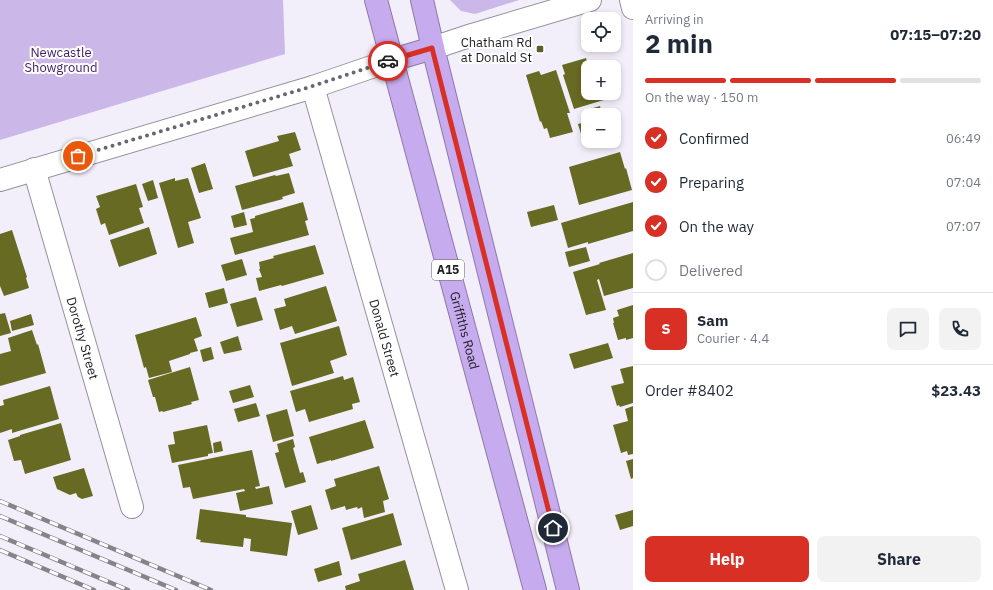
<!DOCTYPE html>
<html lang="en">
<head>
<meta charset="utf-8">
<style>
  :root { --surface:#fff; --page:#f2f2f3; --text:#1f2937; --muted:#747a83; --line:#e0e1e3; --accent:#d93025 }
  body { margin:0; font-family:"IBM Plex Sans",sans-serif; background:var(--page); color:var(--text); height:100vh; display:flex; flex-direction:column; font-size:15px; white-space:nowrap }
  * { box-sizing:border-box; margin:0 }
  p { font-size:13px; color:var(--muted) }
  .icon { flex:none; width:22px; height:22px; fill:none; stroke:currentColor; stroke-width:2; stroke-linecap:round; stroke-linejoin:round }
  .map { position:relative; flex:1; overflow:hidden }
  .side { display:flex; flex-direction:column; background:var(--surface); width:360px }
  .side>* { flex:none }
  .tools { position:absolute; left:581px; top:12px; display:grid; gap:8px }
  .tools a { display:grid; place-items:center; width:40px; height:40px; border-radius:8px; background:var(--surface); box-shadow:0 2px 6px #0003; font-size:20px }
  .pin { position:absolute; display:grid; place-items:center; width:34px; height:34px; color:#fff; margin:-17px; border:2px solid #fff; border-radius:50%; box-shadow:0 1px 4px #0007 }
  .courier { position:absolute; display:grid; place-items:center; width:40px; height:40px; margin:-20px; border:3px solid #d93025; border-radius:50%; background:#fff; color:#222; box-shadow:0 1px 5px #0007 }
  .headline em { font-style:normal; font-weight:700 }
  .headline div { display:flex; flex-direction:column-reverse }
  .headline { display:flex; align-items:center; justify-content:space-between; height:68px; padding:0 12px }
  h1 { font-size:26px; font-weight:700; line-height:30px }
  .bar { display:grid; grid-template-columns:repeat(4,1fr); gap:6px 4px; align-content:center; height:48px; padding:0 12px }
  .bar i { height:5px; border-radius:3px; background:var(--line) }
  .bar .current { background:var(--accent) }
  .bar p { grid-column:span 4 }
  .line { display:flex; align-items:center; gap:10px; padding:0 12px; border-top:1px solid var(--line) }
  .line div { flex:1 }
  .round { display:grid; place-items:center; flex:none; width:42px; height:42px; border-radius:8px; background:var(--page) }
  ol { padding:0 12px; list-style:none }
  li { display:flex; align-items:center; gap:12px; height:44px }
  li p { margin-inline-start:auto }
  li .icon { padding:4px; border-radius:50%; background:var(--accent); color:#fff; stroke-width:4 }
  li:last-child { color:var(--muted) }
  li i { width:22px; height:22px; border:2px solid var(--line); border-radius:50% }
  .button { display:flex; gap:8px; margin-top:auto; padding:8px 12px }
  .button a { flex:1; height:46px; border-radius:8px; background:var(--accent); color:#fff; font-size:16px; font-weight:700; line-height:46px; text-align:center }
  .button a+a { background:var(--page); color:var(--text) }
  main { display:flex; flex:1; min-height:0 }
  .map>svg:first-child { display:block }
  .green { fill:#cbb8e8 }
  .building { fill:#676a22 }
  .lines { fill:none; stroke-linecap:round; stroke-linejoin:round }
  .minor-casing { stroke:#95929b; stroke-width:24 }
  .highway-casing { stroke:#8c79a7; stroke-width:24 }
  .minor { stroke:#fff; stroke-width:22 }
  .highway { stroke:#c7abef; stroke-width:22 }
  .rail-casing { stroke:#86838a; stroke-width:4.5 }
  .rail { stroke:#fff; stroke-width:3; stroke-dasharray:9; stroke-linecap:butt }
  .done { stroke:#69666d; stroke-width:4; stroke-dasharray:0 7.2 }
  .route { stroke:#d93025; stroke-width:5 }
  .poi-dot { fill:#5c5f2c; stroke:#fff; stroke-width:1.5 }
  .labels { text-anchor:middle; stroke-width:4; stroke-linejoin:round; paint-order:stroke }
  .shield { fill:#fff; stroke:#626164; stroke-width:1 }
  .shield-label { font-size:12px; font-weight:bold; fill:#1f1d21 }
  .poi-label { font-size:13px; fill:#1f1d21; stroke:#fff; text-anchor:end }
  .park-label { font-size:13px; fill:#401b65; stroke:#fff }
  .street-label { font-size:13px; fill:#1f1d21; stroke:#fff }
</style>
</head>
<body>
<main>
<div class="map">
<svg width="633" height="590" viewBox="0 0 633 590">
  <rect width="100%" height="100%" fill="#f3effa"/>
  <g class="green">
    <path d="M0,0H283L285,54L0,140Z"/>
    <path d="M450,0H519L475,14L461,11Z"/>
  </g>
  <g class="building">
    <path d="M586,58L589,67L588,93H606L607,99L574,109L563,75L565,74L562,65Z"/>
    <path d="M556,70L570,113H567L573,132L550,138L547,128L544,129L541,121L540,122L526,75L539,71L541,75Z"/>
    <path d="M600,106L602,115H588V141H605L585,147L578,124L586,122L583,111Z"/>
    <path d="M614,118L620,137L614,139Z"/>
    <path d="M295,132L301,150L289,154L293,166L253,177L245,151L279,141L277,136Z"/>
    <path d="M620,152L625,169L626,168L632,190L579,205L569,167Z"/>
    <path d="M205,163L213,189L199,193L191,168Z"/>
    <path d="M289,173L295,193L282,197L283,199L242,210L235,186L275,175L276,176Z"/>
    <path d="M175,178V181L188,178L201,218L188,222L194,243L178,248L159,183Z"/>
    <path d="M153,180L158,198L148,201L142,184Z"/>
    <path d="M136,184L143,207L139,208L144,223L109,235L105,223L101,225L96,209L100,207L96,196Z"/>
    <path d="M303,202L308,220L305,221L309,235L235,255L230,238L253,232L250,219L255,218V216Z"/>
    <path d="M633,202V231L588,244V242L568,248L561,223Z"/>
    <path d="M554,205L558,220L531,227L527,212Z"/>
    <path d="M244,212L247,225L234,228L231,216Z"/>
    <path d="M149,227L157,254L119,267L110,240Z"/>
    <path d="M12,230L27,277L26,278L29,288L4,296L0,286V234Z"/>
    <path d="M315,245L324,274L282,286L281,285L259,291L256,278L262,277L259,269H260L259,262L274,258L273,256Z"/>
    <path d="M586,247L590,261L569,267L565,252Z"/>
    <path d="M633,253V288L604,296L599,279L597,280L606,310L586,315L573,272L600,264L599,263Z"/>
    <path d="M242,259L247,275L226,281L221,265Z"/>
    <path d="M326,286L337,321L295,334L292,326L280,330L274,309L286,306L284,299Z"/>
    <path d="M224,288L228,303L209,308L205,293Z"/>
    <path d="M256,297L263,320L237,327L230,304Z"/>
    <path d="M633,305V338L626,340V338L618,340L613,323H614L613,318L619,316L617,310Z"/>
    <path d="M5,313L11,333L0,336V314Z"/>
    <path d="M31,314L34,325L12,331L10,321Z"/>
    <path d="M196,317L202,336L194,339L198,351L190,353V354L169,361L172,372L149,378L146,367L144,368L135,335Z"/>
    <path d="M339,326L347,355L330,361L334,373L292,386L280,343Z"/>
    <path d="M32,330L37,345L38,344L46,373L0,386V354L11,351L8,338Z"/>
    <path d="M238,336L242,350L224,354L220,342Z"/>
    <path d="M608,343L613,358L574,369L569,354Z"/>
    <path d="M211,347L214,359L203,362L200,350Z"/>
    <path d="M633,366V403L620,407L619,405L617,406L611,386L624,383L620,369Z"/>
    <path d="M190,367L199,400L191,402L192,404L163,412L162,411L159,412L155,397H153L148,380Z"/>
    <path d="M343,376L344,380L353,377L360,402L352,404L353,409L309,422L305,409L296,412L290,391Z"/>
    <path d="M250,385L254,397L233,403L229,391Z"/>
    <path d="M50,386L59,419L12,433V429L0,433V406L4,405L3,400Z"/>
    <path d="M256,403L260,416L238,422L234,409Z"/>
    <path d="M633,406V454L628,455L627,451L621,453L613,425L628,421L625,409Z"/>
    <path d="M287,409L294,436L273,442L266,415Z"/>
    <path d="M365,420L374,448L331,461V460L317,464L309,437Z"/>
    <path d="M61,423L71,460L25,474L21,460L14,461L8,440L20,436V435Z"/>
    <path d="M207,425L213,453L208,454V456L172,463L168,445L175,444L173,432Z"/>
    <path d="M293,439L295,447L293,448L300,473L303,472L306,482L285,488L275,453L279,452L277,444Z"/>
    <path d="M221,441L223,451L214,453L213,443Z"/>
    <path d="M252,450L260,486L255,487L256,489L269,486L273,504L240,511L236,493L245,491L244,489L193,499L190,487L183,488L178,465Z"/>
    <path d="M633,459V478L631,479L626,461Z"/>
    <path d="M379,466L389,499L383,501L385,512L364,518L362,507L358,509L357,507L346,510L345,506L331,510L325,490L336,486L334,479Z"/>
    <path d="M84,468L93,496L82,499L78,497L76,493L70,495L57,489L53,477Z"/>
    <path d="M311,505L318,529L298,535L291,511Z"/>
    <path d="M200,509L246,515V517L292,523L287,556L250,551L251,539L244,538L243,547L200,542L201,540L196,539Z"/>
    <path d="M633,510V526L620,530L615,515Z"/>
    <path d="M393,513L402,545L351,560L342,528Z"/>
    <path d="M405,560L414,590H346L345,586L360,581L358,574Z"/>
    <path d="M339,561L342,575L318,582L314,569Z"/>
  </g>
  <g class="lines">
    <defs>
      <g id="minor">
        <path d="M631,0L633,8"/>
        <path d="M433,48L472,35L590,0"/>
        <path id="s1" d="M313,87L457,590"/>
        <path id="s2" d="M34,169L132,507"/>
        <path d="M0,180L313,87L392,60"/>
      </g>
      <g id="highway">
        <path id="s3" d="M376,0L392,60L535,590"/>
        <path d="M422,0L433,48L568,590"/>
        <path d="M392,60L433,48"/>
      </g>
    </defs>
    <use href="#minor" class="minor-casing"/>
    <use href="#highway" class="highway-casing"/>
    <use href="#minor" class="minor"/>
    <use href="#highway" class="highway"/>
    <defs>
      <g id="rail">
        <path d="M0,501L211,590"/>
        <path d="M0,516L176,590"/>
        <path d="M0,536L128,590"/>
        <path d="M0,550L94,590"/>
      </g>
    </defs>
    <use href="#rail" class="rail-casing"/>
    <use href="#rail" class="rail"/>
  </g>
  <g class="lines">
    <path class="done" d="M78,156L313,86L388,61"/>
    <path class="route" d="M388,61L432,48L553,528"/>
  </g>
  <rect class="poi-dot" x="536" y="45" width="8" height="8" rx="2"/>
  <g class="labels">
    <rect class="shield" x="432" y="260" width="32" height="20" rx="3"/>
    <g class="shield-label">
      <text x="448" y="274">A15</text>
    </g>
    <g class="poi-label">
      <text x="532" y="47">Chatham Rd<tspan x="532" dy="15">at Donald St</tspan></text>
    </g>
    <g class="park-label">
      <text x="61" y="57">Newcastle<tspan x="61" dy="15">Showground</tspan></text>
    </g>
    <g class="street-label">
      <text dy="5" stroke="none"><textPath href="#s3" startOffset="342">Griffiths Road</textPath></text>
      <text dy="5" stroke="none"><textPath href="#s2" startOffset="176">Dorothy Street</textPath></text>
      <text dy="5" stroke="none"><textPath href="#s1" startOffset="261">Donald Street</textPath></text>
    </g>
  </g>
</svg>
<div class="tools">
<a><svg class="icon" aria-label="locate" viewBox="0 0 24 24"><circle cx="12" cy="12" r="6"/><path d="M12 2v4M12 18v4M2 12h4M18 12h4"/></svg></a>
<a>+</a>
<a>−</a>
</div>
<div class="pin" style="left:78px;top:156px;background:#ea580c"><svg class="icon" aria-label="bag" viewBox="0 0 24 24"><path d="M5 8h14l-1 12H6zM9 8a3 3 0 0 1 6 0"/></svg></div>
<div class="pin" style="left:553px;top:528px;background:#1f2937"><svg class="icon" aria-label="home" viewBox="0 0 24 24"><path d="M3 11l9-7 9 7M6 9v11h12V9"/></svg></div>
<div class="courier" style="left:388px;top:61px"><svg class="icon" aria-label="car" viewBox="0 0 24 24"><path d="M5 17H2v-5l4-1 3-4h7l3 4 3 1v5h-3M9 17h6M6 11h13"/><circle cx="7" cy="17" r="2"/><circle cx="17" cy="17" r="2"/></svg></div>
</div>
<section class="side">
<div class="headline"><div><h1>2 min</h1><p>Arriving in</p></div><em>07:15–07:20</em></div>
<div class="bar"><i class="current"></i><i class="current"></i><i class="current"></i><i></i><p>On the way · 150 m</p></div>
<ol>
<li><svg class="icon" aria-label="check" viewBox="0 0 24 24"><path d="M5 12l5 5 9-10"/></svg>Confirmed<p>06:49</p></li>
<li><svg class="icon" aria-label="check" viewBox="0 0 24 24"><path d="M5 12l5 5 9-10"/></svg>Preparing<p>07:04</p></li>
<li><svg class="icon" aria-label="check" viewBox="0 0 24 24"><path d="M5 12l5 5 9-10"/></svg>On the way<p>07:07</p></li>
<li><i></i>Delivered</li>
</ol>
<div class="line" style="height:72px"><b class="round" style="background:var(--accent);color:#fff">S</b><div><b>Sam</b><p>Courier · 4.4</p></div><a class="round"><svg class="icon" aria-label="chat" viewBox="0 0 24 24"><path d="M4 5h16v11H9l-5 4z"/></svg></a><a class="round"><svg class="icon" aria-label="phone" viewBox="0 0 24 24"><path d="M5 4h4l2 5-3 2q2 4 5 5l2-3 5 2v4C11 20 4 13 5 4z"/></svg></a></div>
<div class="line" style="height:52px"><div>Order #8402</div><b>$23.43</b></div>
<div class="button"><a>Help</a><a>Share</a></div>
</section>
</main>
</body>
</html>
